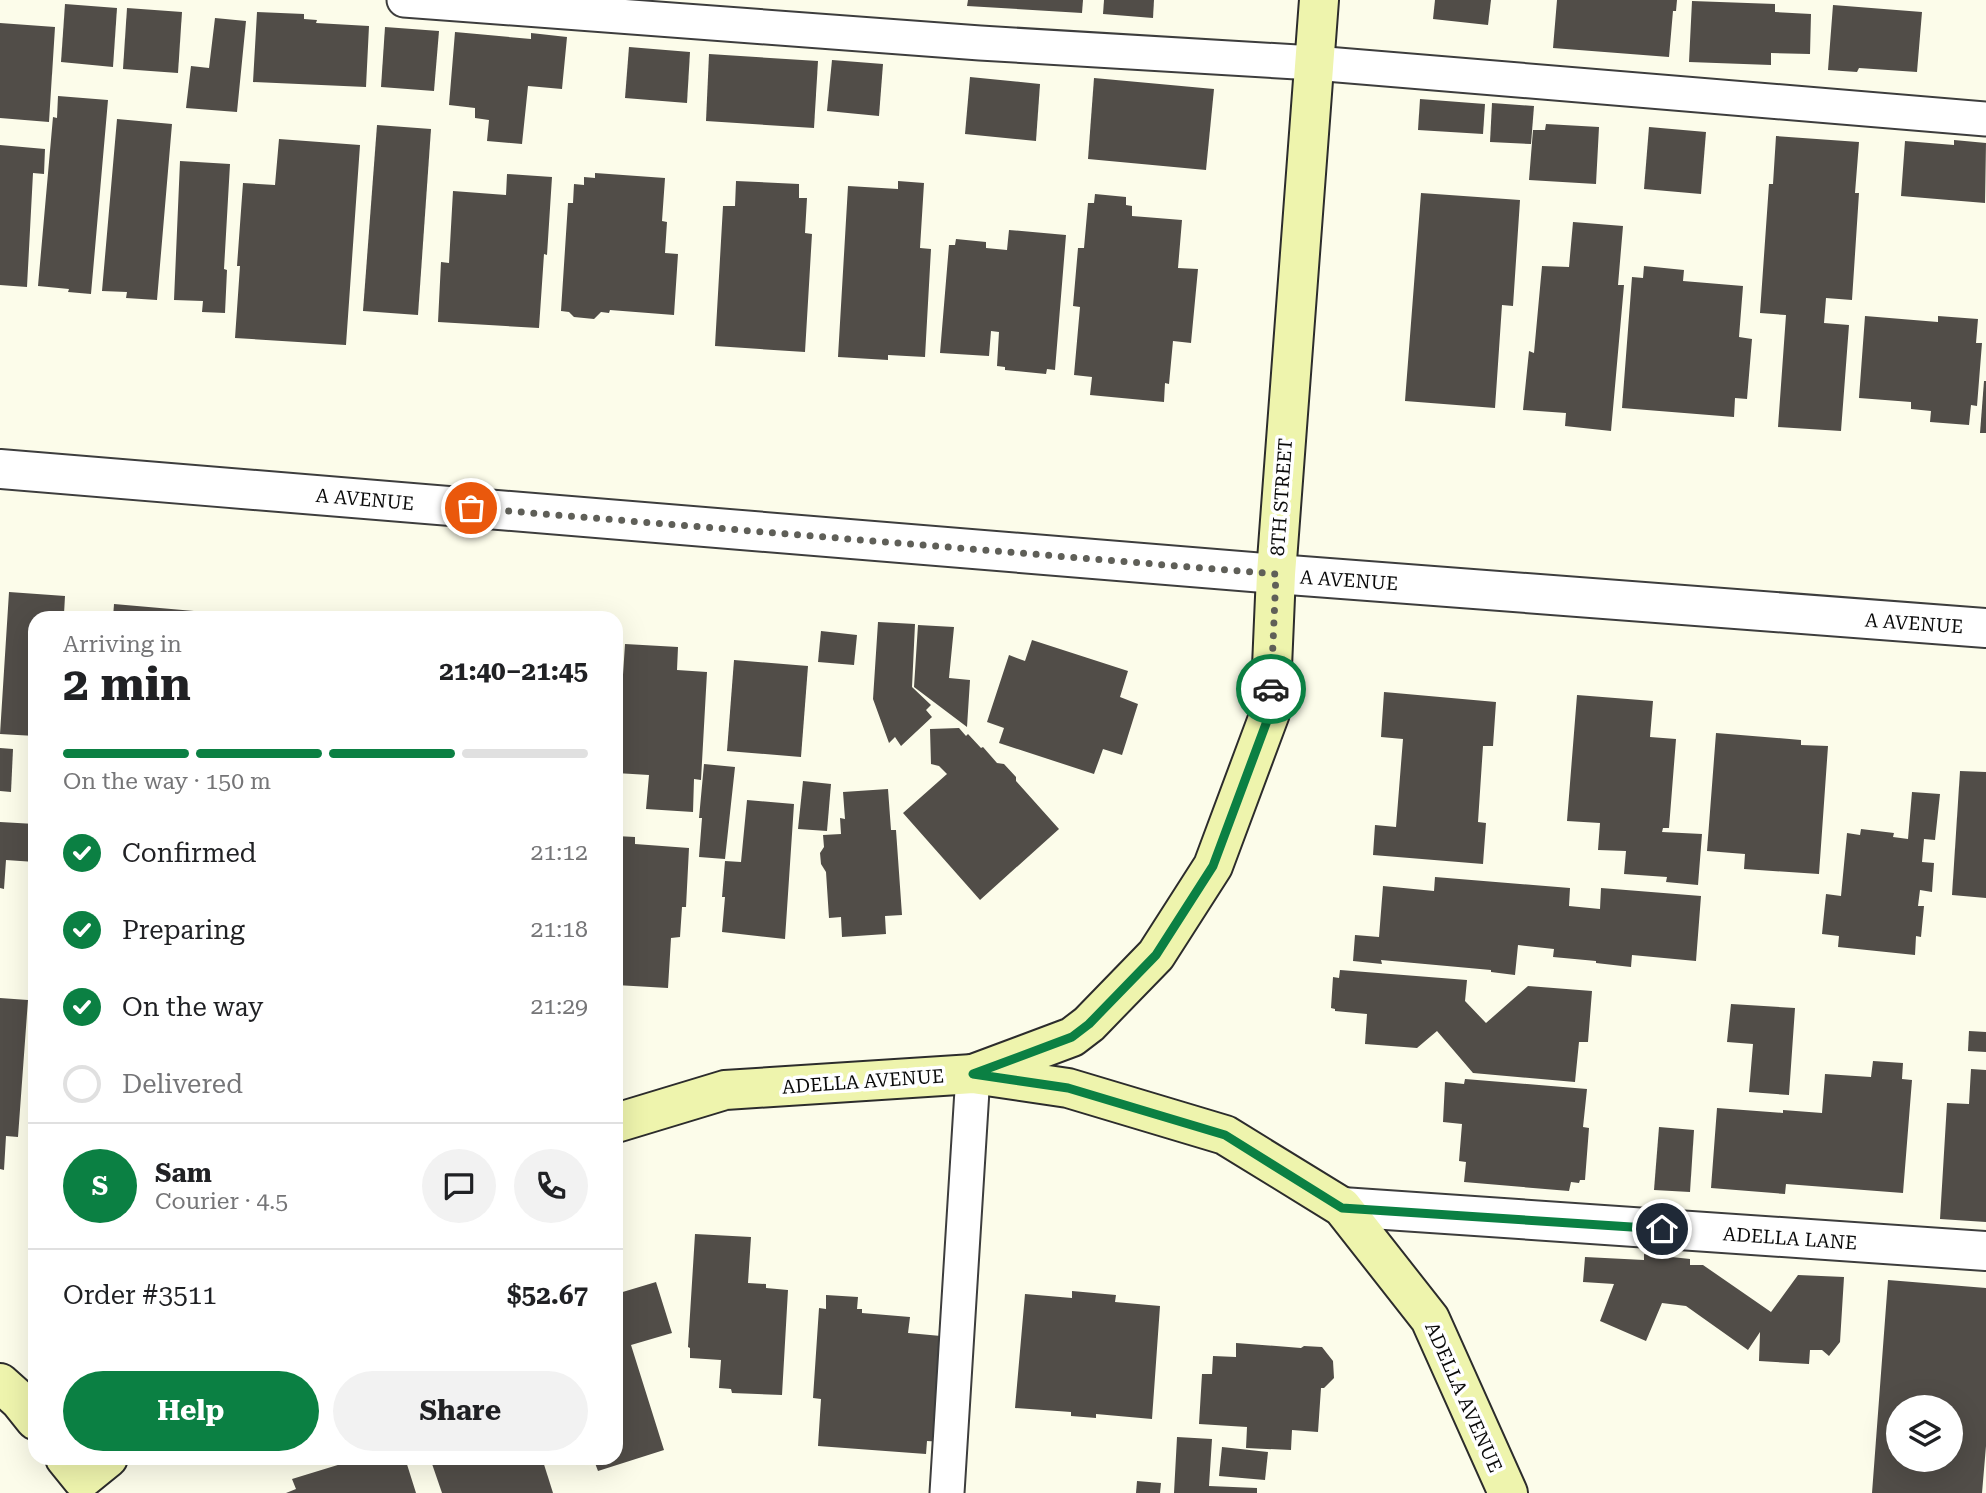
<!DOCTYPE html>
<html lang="en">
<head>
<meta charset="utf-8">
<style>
  :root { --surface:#fff; --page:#f2f2f2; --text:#202124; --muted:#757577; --line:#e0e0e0; --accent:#0b8043 }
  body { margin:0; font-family:"Roboto Serif",serif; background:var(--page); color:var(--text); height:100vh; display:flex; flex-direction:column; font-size:26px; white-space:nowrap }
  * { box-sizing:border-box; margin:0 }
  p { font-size:23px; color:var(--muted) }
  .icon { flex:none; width:38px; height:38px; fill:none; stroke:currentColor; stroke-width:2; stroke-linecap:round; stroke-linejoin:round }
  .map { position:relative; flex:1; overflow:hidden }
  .drawer { position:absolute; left:28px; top:611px; width:595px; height:854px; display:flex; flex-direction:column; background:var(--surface); border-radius:21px; box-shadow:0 7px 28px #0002 }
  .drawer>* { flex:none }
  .controls { position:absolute; left:1886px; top:1395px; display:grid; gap:14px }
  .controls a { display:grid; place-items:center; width:77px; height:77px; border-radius:50%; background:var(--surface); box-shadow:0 7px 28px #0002; font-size:35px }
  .pin { position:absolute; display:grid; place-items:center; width:60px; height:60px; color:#fff; margin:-30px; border:4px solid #fff; border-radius:50%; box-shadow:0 2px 7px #0007 }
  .courier { position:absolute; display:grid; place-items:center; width:70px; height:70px; margin:-35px; border:5px solid #0b8043; border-radius:50%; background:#fff; color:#222; box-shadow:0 2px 9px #0007 }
  .headline em { font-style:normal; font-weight:700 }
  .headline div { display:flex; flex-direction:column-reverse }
  .headline { display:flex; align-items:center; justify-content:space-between; height:119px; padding:0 35px }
  h1 { font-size:46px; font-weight:700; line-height:52px }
  .bar { display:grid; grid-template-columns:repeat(4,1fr); gap:10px 7px; align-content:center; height:84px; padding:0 35px }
  .bar i { height:9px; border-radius:5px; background:var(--line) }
  .bar .current { background:var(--accent) }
  .bar p { grid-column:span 4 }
  .line { display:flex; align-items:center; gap:18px; padding:0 35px; border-top:2px solid var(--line) }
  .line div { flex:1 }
  .round { display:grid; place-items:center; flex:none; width:74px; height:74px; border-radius:37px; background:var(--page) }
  ol { padding:0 35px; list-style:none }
  li { display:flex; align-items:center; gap:21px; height:77px }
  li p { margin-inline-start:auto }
  li .icon { padding:7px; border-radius:50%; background:var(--accent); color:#fff; stroke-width:4 }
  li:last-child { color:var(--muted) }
  li i { width:38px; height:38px; border:4px solid var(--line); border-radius:50% }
  .cta { display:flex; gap:14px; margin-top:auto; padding:14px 35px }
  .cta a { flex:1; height:80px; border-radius:42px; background:var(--accent); color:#fff; font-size:28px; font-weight:700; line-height:80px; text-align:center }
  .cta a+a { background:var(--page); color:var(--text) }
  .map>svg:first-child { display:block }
  .building { fill:#514d48; fill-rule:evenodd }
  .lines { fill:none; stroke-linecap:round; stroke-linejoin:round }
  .lane-casing { stroke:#3d3d3d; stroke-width:37 }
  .street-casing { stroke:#3d3d3d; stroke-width:42 }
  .secondary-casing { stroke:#2c2c2c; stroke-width:42 }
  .lane { stroke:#fff; stroke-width:33 }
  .street { stroke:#fff; stroke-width:38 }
  .secondary { stroke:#eef4ad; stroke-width:38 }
  .done { stroke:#5f5f58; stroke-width:7; stroke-dasharray:0 12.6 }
  .route { stroke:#0b8043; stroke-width:9 }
  .labels { text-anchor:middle; stroke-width:7; stroke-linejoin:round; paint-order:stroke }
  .street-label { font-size:19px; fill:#0a0a0a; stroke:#fff }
</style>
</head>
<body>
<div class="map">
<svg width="1986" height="1493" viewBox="0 0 1986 1493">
  <rect width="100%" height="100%" fill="#fcfcea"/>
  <g class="building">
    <path d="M968,0H1083L1082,13L967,6Z"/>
    <path d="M1104,0H1154L1153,18L1103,14Z"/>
    <path d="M1435,0H1491L1488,25L1433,19Z"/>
    <path d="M1557,0H1677L1676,11H1673L1669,57L1553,48Z"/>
    <path d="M1692,1L1775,4V12L1811,14L1810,54L1771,53V65L1689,62Z"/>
    <path d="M65,4L117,8L113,67L61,62Z"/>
    <path d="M1833,5L1922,12L1917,72L1859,68L1857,72L1828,70Z"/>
    <path d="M127,8L182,12L178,73L123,69Z"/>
    <path d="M257,12L304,14V19L317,20L316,23L369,26L366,87L253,82Z"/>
    <path d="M215,18L246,21L237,112L186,108L191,66L209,68Z"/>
    <path d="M0,23L55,27L49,122L0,118Z"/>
    <path d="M385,27L439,31L434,91L381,87Z"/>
    <path d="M455,32L531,39V33L567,37L562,89L528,86L522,144L487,141L489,120L475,118V108L449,105Z"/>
    <path d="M629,47L690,52L687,103L625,98Z"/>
    <path d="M709,54L818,61L814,128L706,121Z"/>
    <path d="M832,60L883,64L879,116L827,111Z"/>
    <path d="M970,77L1040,84L1036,141L965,134Z"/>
    <path d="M1094,78L1214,89L1206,170L1088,159Z"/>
    <path d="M58,96L108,100L91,294L68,292L69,289L38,286L53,117L57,118Z"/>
    <path d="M1420,99L1485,104L1483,134L1418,130Z"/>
    <path d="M1492,103L1534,106L1531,144L1490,142Z"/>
    <path d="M117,119L172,124L157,300L126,298L127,292L102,291Z"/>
    <path d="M1546,124L1599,127L1596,184L1529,180L1533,130H1545Z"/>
    <path d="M377,125L431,129L418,315L363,311Z"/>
    <path d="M1649,127L1706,132L1701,194L1644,189Z"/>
    <path d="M1776,136L1859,142L1855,193H1859L1852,300L1826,298L1824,323L1849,325L1841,431L1778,427L1786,315L1760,313L1769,184H1773Z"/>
    <path d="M279,139L360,145L346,345L235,338L240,266H237L243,183L275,185Z"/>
    <path d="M1954,140L1986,143L1985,203L1901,196L1905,141L1954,145Z"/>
    <path d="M0,145L45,149L44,174L33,173L27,287L0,285Z"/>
    <path d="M180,161L230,164L224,269L227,270L225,313L202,312L203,301L174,300Z"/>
    <path d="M595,173L665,178L662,221L667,222L665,253L678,254L674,315L610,310L609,313L601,312L594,319L574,317L569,312L561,311L568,203H573L574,184L584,185V177L595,178Z"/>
    <path d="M507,174L552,177L547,255L544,254L539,328L438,322L441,262L449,263L453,191L506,195Z"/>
    <path d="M736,181L799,184V198H807L805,233L812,234L805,352L715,346L723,206H735Z"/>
    <path d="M898,181L924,183L920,248L931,249L925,357L888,355V360L838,357L848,186L898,189Z"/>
    <path d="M1421,193L1520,200L1513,306L1502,305L1495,408L1405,401Z"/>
    <path d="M1095,194L1126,197V205L1132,206V216L1182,220L1178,268L1198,269L1191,343L1173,341L1169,384L1165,383L1164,402L1090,395L1092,377L1074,375L1080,307L1073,306L1078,248H1084L1088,203H1094Z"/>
    <path d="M1573,222L1623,226L1618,285H1624L1611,431L1565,426L1566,413L1523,410L1529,351L1534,353L1542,266L1569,267Z"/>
    <path d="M1009,230L1066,235L1055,370L1047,369L1046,374L1005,370V367L997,366L999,332L991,331L989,356L940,353L949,245H955L956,239L986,242V248L1007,250Z"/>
    <path d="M1644,266L1684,270L1683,281L1743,286L1739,337L1752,339L1747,399L1735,398L1734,417L1622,408L1632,277L1643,278Z"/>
    <path d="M1865,316L1938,322V316L1978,319L1976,343H1982L1977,406L1971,405L1969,425L1930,422L1931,411L1911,409V402L1859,398Z"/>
    <path d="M1984,381H1986V433H1980Z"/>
    <path d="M9,592L65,596L64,614L88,616V618H35V736L0,734Z"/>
    <path d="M114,604L194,611L193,618H113Z"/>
    <path d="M878,622L915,624L912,687L931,705L926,710L932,717L901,746L895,737L889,743L873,699Z"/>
    <path d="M918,625L954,627L949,678L970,680L967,727L914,687Z"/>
    <path d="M821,631L857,635L854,665L818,662Z"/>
    <path d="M1032,640L1128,671L1120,697L1138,704L1122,755L1103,749L1094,774L999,743L1004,728L987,722L1009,655L1025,661Z"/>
    <path d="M625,644L678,647L677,670L707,672L701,780L694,779L693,812L646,809L649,775L616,773L618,737H616V690H622Z"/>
    <path d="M734,660L808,666L801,757L727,751Z"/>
    <path d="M1384,692L1496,702L1493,746H1483L1478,822L1486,823L1483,864L1373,855L1375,825L1396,827L1403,739L1381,737Z"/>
    <path d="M1577,695L1653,701L1650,737L1676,739L1669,828H1663L1662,832L1702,834L1698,885L1666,882L1667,877L1624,874L1626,851L1598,850L1600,823L1567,821Z"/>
    <path d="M959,728L966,736L968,734L981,748L983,747L997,763L1004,764L1016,777V781L1059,829L980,900L903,813L947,774L939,766L931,764L930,729Z"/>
    <path d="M1716,733L1801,740V745L1828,746L1819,874L1744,869L1745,854L1707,851Z"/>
    <path d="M0,748L13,749L11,792L0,791Z"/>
    <path d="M704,764L735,767L725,859L699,857L702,818H699Z"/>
    <path d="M1960,771L1986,772V898L1952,895Z"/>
    <path d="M803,781L831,784L827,831L798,829Z"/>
    <path d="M888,789L891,830H896L902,915L885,916L886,934L842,937L841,917L829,918L826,872L821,864L820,853L824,847L823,835L841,834L840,818L845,819L843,792Z"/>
    <path d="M1912,792L1940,794L1935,840L1924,839L1922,862L1934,863L1932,892L1920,890L1918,906H1924L1921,937L1916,936L1915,955L1838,947L1839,936L1822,934L1826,894L1841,896L1847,833L1860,835L1861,829L1894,833L1893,837L1908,839Z"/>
    <path d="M747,800L794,804L785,939L722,932L725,897H722L725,861L741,862Z"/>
    <path d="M0,822L35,824V862L6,860L4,889L0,888Z"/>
    <path d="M616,836L635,837V844L689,848L686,907H682L680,937L671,938L668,988L616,985Z"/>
    <path d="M1435,877L1570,888L1569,906L1600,909L1601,888L1701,896L1696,961L1632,955L1631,967L1596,963V961L1553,957L1554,949L1518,945L1515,975L1491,972V970L1381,960L1382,964L1353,961L1355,935L1379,937L1383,886L1434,891Z"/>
    <path d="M1340,970L1467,980L1465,1001L1486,1023L1528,986L1592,991L1588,1042H1579L1575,1082L1473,1073L1437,1031L1417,1048L1365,1044L1367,1014L1335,1011V1009L1331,1008L1333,977L1339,978Z"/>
    <path d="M0,998L28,1000L18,1137L6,1136L4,1170L0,1169Z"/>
    <path d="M1731,1004L1795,1008L1789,1095L1749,1092L1753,1044L1727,1042Z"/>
    <path d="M1969,1031L1986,1032V1052L1968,1051Z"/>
    <path d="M1873,1061L1903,1063L1902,1079L1912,1080L1903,1193L1786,1184L1785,1194L1711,1188L1717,1108L1783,1113V1110L1822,1113L1825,1074L1871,1077Z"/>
    <path d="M1971,1069L1986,1070V1222L1940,1219L1947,1103L1969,1104Z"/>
    <path d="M1465,1079L1587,1089L1583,1127L1589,1128L1585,1180H1580L1579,1183L1571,1182L1569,1191L1464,1182L1466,1162L1459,1161L1462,1124L1443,1122L1445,1082L1464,1084Z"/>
    <path d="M1659,1127L1694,1130L1690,1192L1654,1190Z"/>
    <path d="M695,1234L751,1237L748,1283L766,1284V1288L788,1290L782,1395L732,1393L731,1389L719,1388L721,1360L690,1358V1348L688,1347Z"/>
    <path d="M1644,1254L1690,1259V1265H1703L1771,1312L1798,1275L1844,1277L1840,1342L1829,1356L1822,1350H1810L1809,1364L1759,1361L1760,1332L1748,1350L1686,1306L1662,1303L1646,1341L1600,1321L1614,1284L1583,1282L1585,1257L1644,1260Z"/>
    <path d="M1888,1280L1986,1288V1446L1982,1493H1872ZM1899,1407H1951V1460H1899Z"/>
    <path d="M656,1282L672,1333L631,1345L664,1450L598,1471L593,1458H616V1294Z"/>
    <path d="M1072,1291L1116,1295L1115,1302L1160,1306L1152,1419L1096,1414V1418L1071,1416V1412L1015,1408L1025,1294L1072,1298Z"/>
    <path d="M826,1295L858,1297L857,1309H862V1313L910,1317L908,1333L952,1337L945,1442L927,1441L926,1454L818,1446L821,1399L813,1398L819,1308L826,1309Z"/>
    <path d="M1236,1343L1301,1348L1304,1346L1322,1347L1333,1361L1334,1378L1324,1388H1321L1318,1432L1292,1430L1291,1450L1246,1448L1247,1427L1199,1424L1202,1374H1212L1213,1356L1236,1357Z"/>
    <path d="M1177,1437L1212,1439L1209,1486L1257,1488V1493H1174Z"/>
    <path d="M1222,1447L1268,1452L1265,1480L1219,1476Z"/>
    <path d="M339,1458H405L416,1493H286L296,1489L292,1479L341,1464Z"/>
    <path d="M430,1458H542L553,1493H442Z"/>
    <path d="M1137,1481L1161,1483L1160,1493H1136Z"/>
  </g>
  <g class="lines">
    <defs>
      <g id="lane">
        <path d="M404,0L980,43L1314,63L1986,119"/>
        <path d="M947,1493L973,1074"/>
      </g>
      <g id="street">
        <path d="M0,469L1276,574L1986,628"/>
        <path d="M1342,1207L1986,1251"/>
      </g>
      <g id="secondary">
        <path d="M973,1074L1072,1037L1089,1024L1156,955L1213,866L1270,713L1276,574L1319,0"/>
        <path d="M616,1123L725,1090L973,1074L1068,1088L1225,1135L1342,1207L1430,1319L1508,1493"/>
        <path d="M0,1383L19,1400L35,1420"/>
        <path d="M65,1458L82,1479L108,1458"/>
      </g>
    </defs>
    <use href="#lane" class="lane-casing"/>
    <use href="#street" class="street-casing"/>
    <use href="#secondary" class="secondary-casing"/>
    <use href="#lane" class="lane"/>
    <use href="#street" class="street"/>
    <use href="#secondary" class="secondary"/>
  </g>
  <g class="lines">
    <path class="done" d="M471,508L1276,574L1271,689"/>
    <path class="route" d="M1271,689L1270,713L1213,866L1156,955L1089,1024L1072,1037L973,1074L1068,1088L1225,1135L1342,1208L1662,1229"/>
  </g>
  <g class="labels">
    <g class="street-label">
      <text transform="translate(1281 497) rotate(-86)" y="7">8TH STREET</text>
      <text transform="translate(365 499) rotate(5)" y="7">A AVENUE</text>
      <text transform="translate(1349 580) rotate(4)" y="7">A AVENUE</text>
      <text transform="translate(1914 623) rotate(4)" y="7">A AVENUE</text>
      <text transform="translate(863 1081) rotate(-4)" y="7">ADELLA AVENUE</text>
      <text transform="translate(1790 1238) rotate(4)" y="7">ADELLA LANE</text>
      <text transform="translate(1464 1397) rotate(66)" y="7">ADELLA AVENUE</text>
    </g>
  </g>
</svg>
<div class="controls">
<a><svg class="icon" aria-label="layers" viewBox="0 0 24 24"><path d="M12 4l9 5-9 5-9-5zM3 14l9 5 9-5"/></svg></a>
</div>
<div class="pin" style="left:471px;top:508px;background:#ea580c"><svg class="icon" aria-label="bag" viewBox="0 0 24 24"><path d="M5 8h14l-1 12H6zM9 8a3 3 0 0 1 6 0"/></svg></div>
<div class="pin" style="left:1662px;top:1229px;background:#1f2937"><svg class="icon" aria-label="home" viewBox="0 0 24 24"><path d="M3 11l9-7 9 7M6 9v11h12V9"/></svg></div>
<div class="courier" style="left:1271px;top:689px"><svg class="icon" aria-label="car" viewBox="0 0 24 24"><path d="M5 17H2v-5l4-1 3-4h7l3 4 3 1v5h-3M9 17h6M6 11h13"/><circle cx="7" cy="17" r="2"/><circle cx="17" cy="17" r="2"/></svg></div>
<section class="drawer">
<div class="headline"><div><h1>2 min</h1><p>Arriving in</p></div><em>21:40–21:45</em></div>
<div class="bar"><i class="current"></i><i class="current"></i><i class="current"></i><i></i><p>On the way · 150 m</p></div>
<ol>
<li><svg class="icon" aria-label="check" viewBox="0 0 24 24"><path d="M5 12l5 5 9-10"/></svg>Confirmed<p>21:12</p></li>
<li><svg class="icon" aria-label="check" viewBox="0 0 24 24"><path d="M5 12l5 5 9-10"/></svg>Preparing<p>21:18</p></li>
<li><svg class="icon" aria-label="check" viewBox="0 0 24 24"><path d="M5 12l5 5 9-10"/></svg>On the way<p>21:29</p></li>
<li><i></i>Delivered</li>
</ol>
<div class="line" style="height:126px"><b class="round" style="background:var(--accent);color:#fff">S</b><div><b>Sam</b><p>Courier · 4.5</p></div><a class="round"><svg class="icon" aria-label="chat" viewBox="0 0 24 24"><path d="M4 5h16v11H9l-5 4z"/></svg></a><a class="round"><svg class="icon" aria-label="phone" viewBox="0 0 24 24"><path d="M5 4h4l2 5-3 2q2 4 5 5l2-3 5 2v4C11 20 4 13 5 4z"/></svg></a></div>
<div class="line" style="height:91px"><div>Order #3511</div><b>$52.67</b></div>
<div class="cta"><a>Help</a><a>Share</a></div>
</section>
</div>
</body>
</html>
